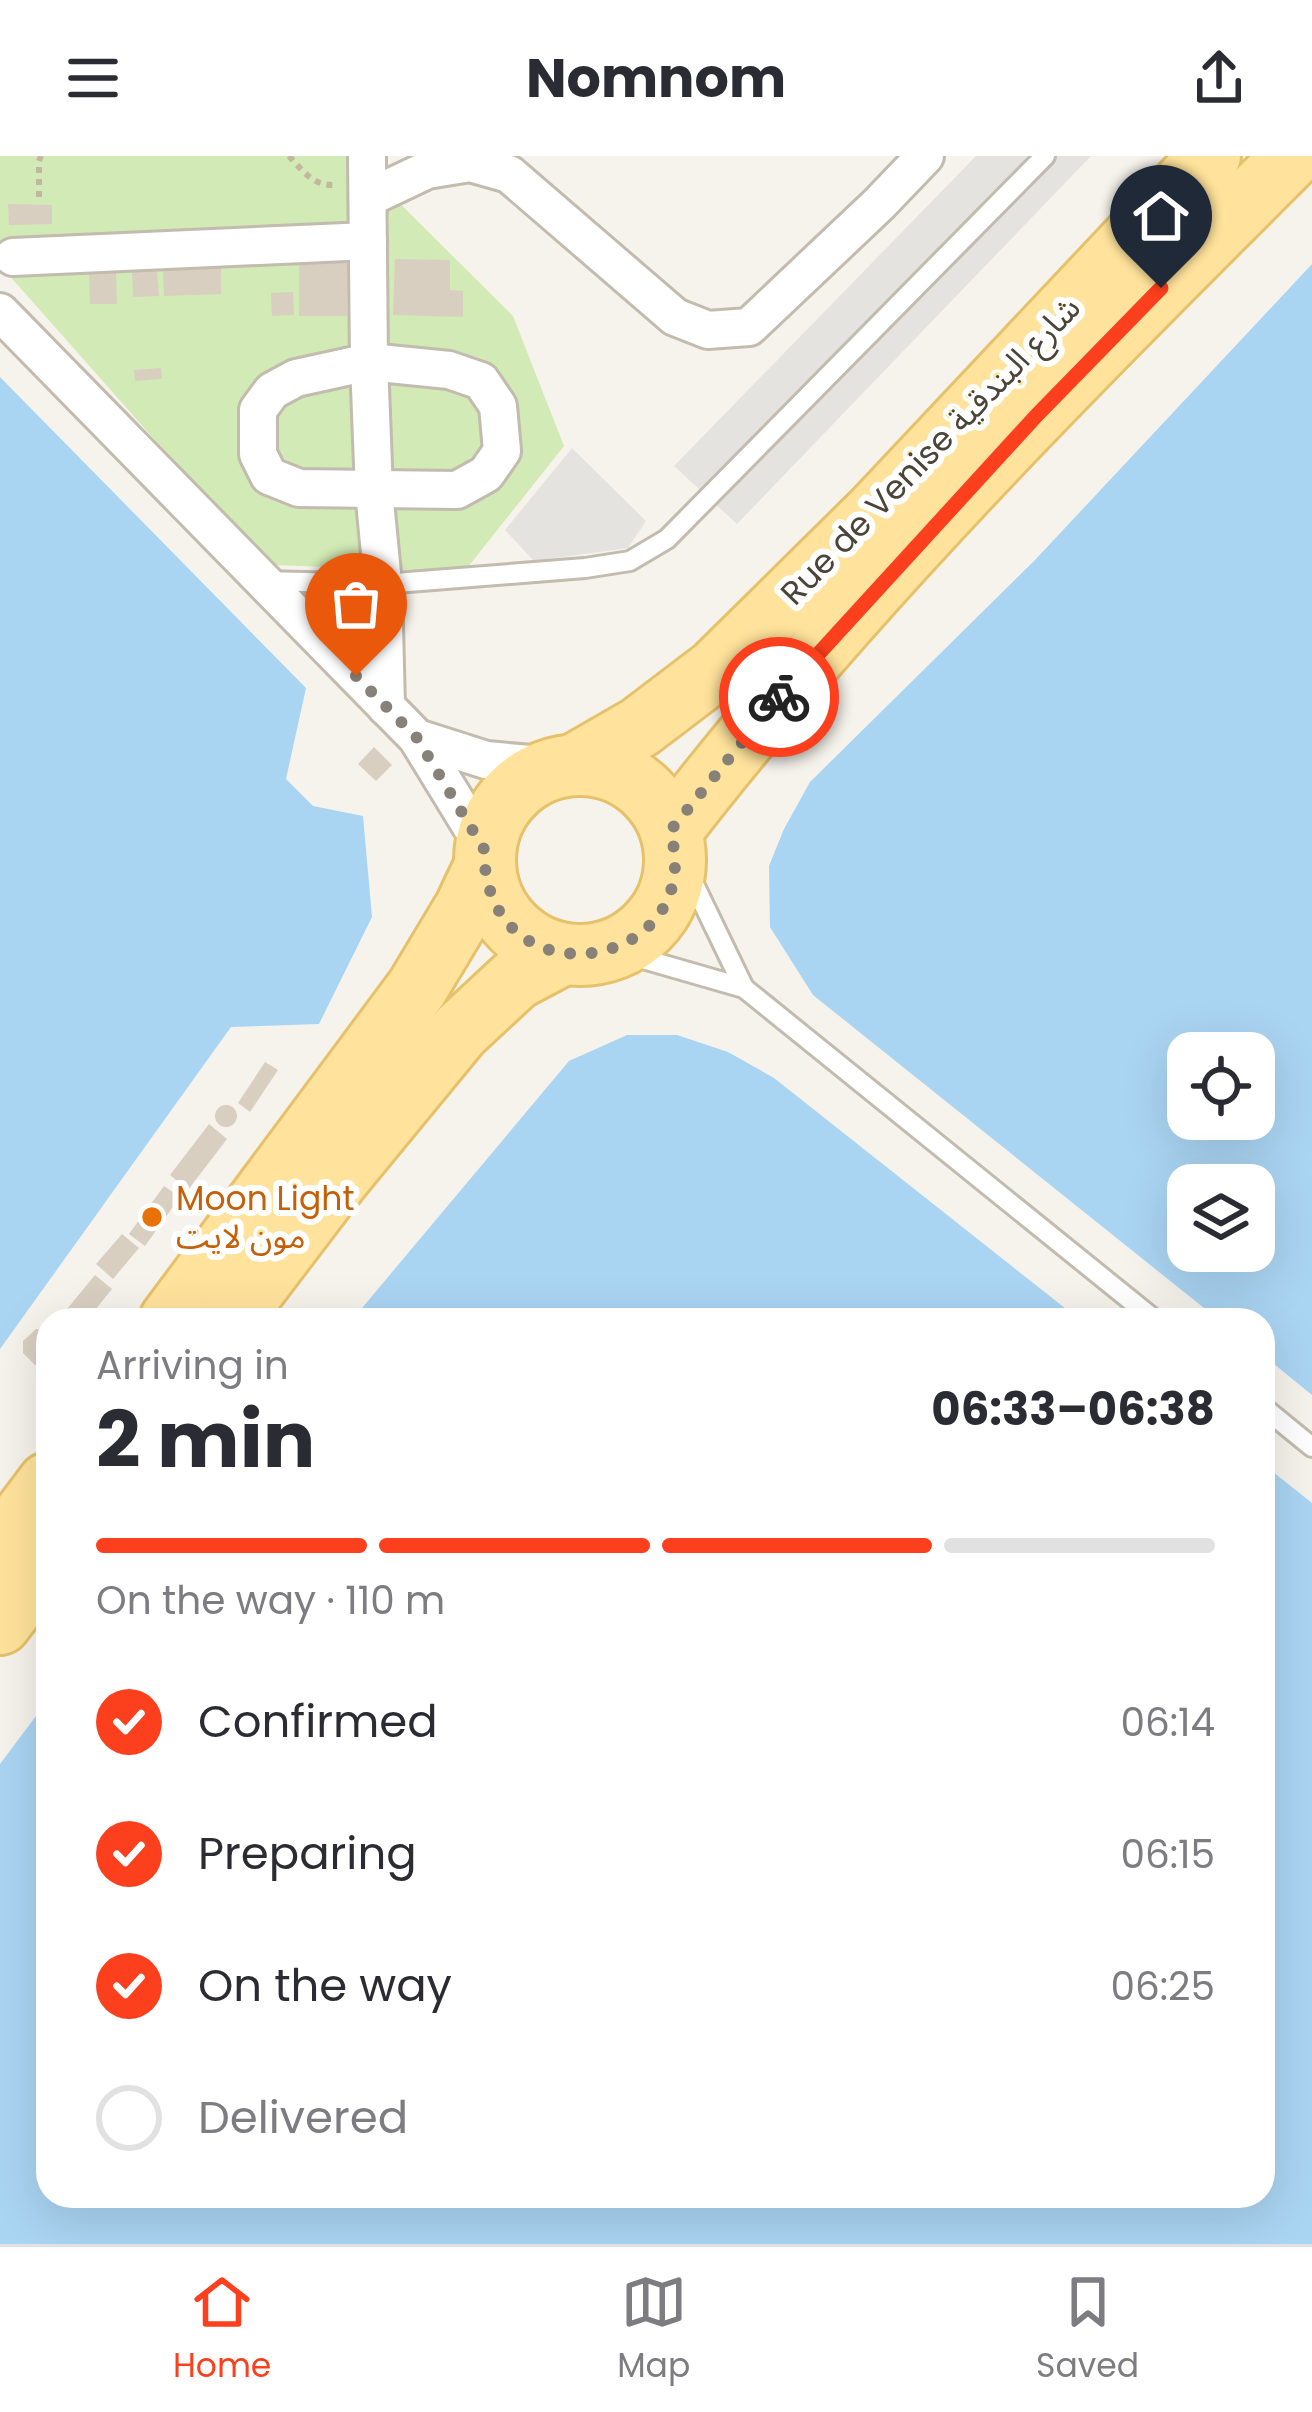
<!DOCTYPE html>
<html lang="en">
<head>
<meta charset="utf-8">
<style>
  :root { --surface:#fff; --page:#f7f7f7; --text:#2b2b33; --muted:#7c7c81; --line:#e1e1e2; --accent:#fc3f1d }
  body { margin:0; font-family:Poppins,"Noto Sans Arabic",sans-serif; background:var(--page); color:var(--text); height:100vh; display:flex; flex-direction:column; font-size:45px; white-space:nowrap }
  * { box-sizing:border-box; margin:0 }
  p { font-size:39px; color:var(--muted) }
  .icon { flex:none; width:66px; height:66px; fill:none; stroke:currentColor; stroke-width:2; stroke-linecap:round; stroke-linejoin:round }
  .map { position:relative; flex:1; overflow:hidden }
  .side { position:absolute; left:36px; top:1152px; width:1239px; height:900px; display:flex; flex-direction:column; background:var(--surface); border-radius:36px; box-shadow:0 12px 48px #0002 }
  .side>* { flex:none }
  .buttons { position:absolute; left:1167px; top:876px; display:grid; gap:24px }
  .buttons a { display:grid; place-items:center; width:108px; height:108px; border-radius:24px; background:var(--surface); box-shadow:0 12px 48px #0002; font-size:60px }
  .pin { position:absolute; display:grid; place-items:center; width:102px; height:102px; color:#fff; margin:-123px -51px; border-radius:50% 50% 50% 0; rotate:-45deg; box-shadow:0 0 12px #0007 }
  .pin .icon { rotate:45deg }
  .courier { position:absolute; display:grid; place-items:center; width:120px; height:120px; margin:-60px; border:9px solid #fc3f1d; border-radius:50%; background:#fff; color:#222; box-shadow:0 3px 15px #0007 }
  .overview em { font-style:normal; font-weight:700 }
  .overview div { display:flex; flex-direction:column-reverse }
  .overview { display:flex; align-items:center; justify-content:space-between; height:204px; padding:0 60px }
  h1 { font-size:78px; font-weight:700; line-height:90px }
  .bar { display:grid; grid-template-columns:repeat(4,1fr); gap:18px 12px; align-content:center; height:144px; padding:0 60px }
  .bar i { height:15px; border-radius:9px; background:var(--line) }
  .bar .selected { background:var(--accent) }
  .bar p { grid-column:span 4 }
  ol { padding:0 60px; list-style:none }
  li { display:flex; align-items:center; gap:36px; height:132px }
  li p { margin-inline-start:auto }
  li .icon { padding:12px; border-radius:50%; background:var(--accent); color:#fff; stroke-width:4 }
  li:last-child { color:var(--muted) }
  li i { width:66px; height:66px; border:6px solid var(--line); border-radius:50% }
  header { display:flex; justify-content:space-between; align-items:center; height:156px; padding:0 60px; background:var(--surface); font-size:54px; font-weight:700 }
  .dock { display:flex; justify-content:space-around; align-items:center; height:168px; border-top:3px solid var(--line); background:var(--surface); font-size:33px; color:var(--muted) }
  .dock a { display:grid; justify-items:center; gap:6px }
  .dock .selected { color:var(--accent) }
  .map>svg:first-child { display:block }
  .green { fill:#d2eab5 }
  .parking { fill:#e5e3e0 }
  .water { fill:#a9d4f2; fill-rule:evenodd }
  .building { fill:#d8cfc1 }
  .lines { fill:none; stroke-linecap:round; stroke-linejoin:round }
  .service-casing { stroke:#c2bbae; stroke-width:24 }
  .minor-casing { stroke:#c2bbae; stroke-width:42 }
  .primary-casing { stroke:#e6c16a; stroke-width:66 }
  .path { stroke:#c4b79f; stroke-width:6; stroke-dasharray:6 6; stroke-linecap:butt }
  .service { stroke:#fff; stroke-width:18 }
  .minor { stroke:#fff; stroke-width:36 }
  .primary { stroke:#ffe39c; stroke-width:60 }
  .done { stroke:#878178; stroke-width:12; stroke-dasharray:0 21.6 }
  .route { stroke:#fc3f1d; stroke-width:15 }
  .food-dot { fill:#e8710a; stroke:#fff; stroke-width:4.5 }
  .labels { text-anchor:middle; stroke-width:12; stroke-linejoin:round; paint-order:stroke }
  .street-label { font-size:33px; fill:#4b4439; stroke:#fff }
  .food-label { font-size:33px; fill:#c56008; stroke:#fff; text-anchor:start }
</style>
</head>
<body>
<header><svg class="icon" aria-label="menu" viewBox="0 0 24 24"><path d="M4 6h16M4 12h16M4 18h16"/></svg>Nomnom<svg class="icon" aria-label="share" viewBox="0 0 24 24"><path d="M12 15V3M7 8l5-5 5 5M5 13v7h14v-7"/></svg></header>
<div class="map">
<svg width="1312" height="2088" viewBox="0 0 1312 2088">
  <rect width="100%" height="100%" fill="#f6f3ec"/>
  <path class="green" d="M0,0H352L513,160L564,290L464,416L273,409L154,283L0,109Z"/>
  <g class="parking">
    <path d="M976,0H1091L737,368L674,310Z"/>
    <path d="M572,292L646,365L628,392L534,405L505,374Z"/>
  </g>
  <g class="water">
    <path d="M1312,108V1239L1263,1199V1164H1219L813,839L770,771L769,710L784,673L810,626L1035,404ZM1254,897V963H1188V897ZM1254,1029V1095H1188V1029Z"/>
    <path d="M0,221L306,532L286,623L313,650L363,660L372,761L319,868L231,871L0,1193Z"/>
    <path d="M627,879H677L728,896L774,922L1080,1164H352L569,905Z"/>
    <path d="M1263,1308L1312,1347V2088H0V1608L48,1544V2040H1263Z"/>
  </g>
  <g class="building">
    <path d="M8,48L52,49V68L9,69Z"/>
    <path d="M347,100V160H299V101Z"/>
    <path d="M395,103L450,104V134L463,135V161L393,159Z"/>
    <path d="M221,111V138L164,140L163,113Z"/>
    <path d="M157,114L159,140L133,141L132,115Z"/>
    <path d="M89,115H116L117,148H90Z"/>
    <path d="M293,136L294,159L272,160L271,137Z"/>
    <path d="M161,212L162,223L135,225L134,214Z"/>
    <path d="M374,591L392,609L376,625L358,608Z"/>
    <path d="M265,906L278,914L250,956L238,947Z"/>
    <circle cx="226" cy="960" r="11"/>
    <path d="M209,968L227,983L188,1034L170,1019Z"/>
    <path d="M164,1030L180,1041L145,1090L129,1078Z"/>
    <path d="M122,1078L139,1092L113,1123L96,1108Z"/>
    <path d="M95,1119L112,1133L87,1164H58Z"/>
    <path d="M36,1173L48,1174V1209H35L23,1197V1185Z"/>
  </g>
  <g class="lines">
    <defs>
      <g id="service">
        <path d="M264,425L383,428L585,412L630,405L667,383L1045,0"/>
        <path d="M674,687L744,832"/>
        <path d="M612,794L744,832L1155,1164"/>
        <path d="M1263,1251L1312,1291"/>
      </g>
      <g id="minor">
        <path d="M367,0L369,206L374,335L383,428L386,551"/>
        <path d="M368,42L427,14L470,7L509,18L675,161L708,174L749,171L879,48L925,0"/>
        <path d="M13,101L368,85"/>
        <path d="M0,156L417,582L485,693"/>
        <path d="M369,206L449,214L481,225L498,250L502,295L486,318L457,334L299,332L269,320L258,298V254L272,235L296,222Z"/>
        <path d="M417,582L486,604L565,611"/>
      </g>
      <g id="primary">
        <path d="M574,609L640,571L715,514L874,357L1210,0"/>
        <circle cx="580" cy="704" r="95"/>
        <path d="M671,675C858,433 1077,216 1293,0"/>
        <path d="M170,1164L417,832L465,752L484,712"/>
        <path d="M231,1164L339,1022L460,875L516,823L563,798"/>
        <path d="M0,1391L48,1327"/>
        <path d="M0,1468L48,1405"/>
      </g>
    </defs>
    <use href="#service" class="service-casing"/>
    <use href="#minor" class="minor-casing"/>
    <use href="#primary" class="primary-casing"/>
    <g class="path">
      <path d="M289,0C302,14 313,30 334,29"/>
      <path d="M39,41V5L41,0"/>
    </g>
    <use href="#service" class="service"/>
    <use href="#minor" class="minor"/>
    <use href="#primary" class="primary"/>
  </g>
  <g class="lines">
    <path class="done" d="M356,520L417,582L484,693C484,854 711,815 670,675L779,541"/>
    <path class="route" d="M779,541L1036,260L1161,132"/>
  </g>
  <circle class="food-dot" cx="152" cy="1061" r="12"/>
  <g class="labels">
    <g class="street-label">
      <text transform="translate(930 294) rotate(-46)" y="12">Rue de Venise شارع البندقية</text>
    </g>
    <g class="food-label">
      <text x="176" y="1054">Moon Light<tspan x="176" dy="38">مون لايت</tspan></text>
    </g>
  </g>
</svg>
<div class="buttons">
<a><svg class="icon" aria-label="locate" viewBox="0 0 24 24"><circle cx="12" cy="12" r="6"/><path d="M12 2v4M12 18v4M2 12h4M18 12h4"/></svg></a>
<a><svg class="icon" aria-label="layers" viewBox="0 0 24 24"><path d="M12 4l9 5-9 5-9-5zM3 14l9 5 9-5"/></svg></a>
</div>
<div class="pin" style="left:356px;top:520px;background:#ea580c"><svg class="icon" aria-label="bag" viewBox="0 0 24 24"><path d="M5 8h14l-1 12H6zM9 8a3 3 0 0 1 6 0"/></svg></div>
<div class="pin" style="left:1161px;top:132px;background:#1f2937"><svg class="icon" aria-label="home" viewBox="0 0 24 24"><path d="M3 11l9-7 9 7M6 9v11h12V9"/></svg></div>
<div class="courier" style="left:779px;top:541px"><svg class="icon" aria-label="bike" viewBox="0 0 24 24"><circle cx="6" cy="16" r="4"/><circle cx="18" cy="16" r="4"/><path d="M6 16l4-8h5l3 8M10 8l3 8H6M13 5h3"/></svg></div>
<section class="side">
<div class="overview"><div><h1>2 min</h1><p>Arriving in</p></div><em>06:33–06:38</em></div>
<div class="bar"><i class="selected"></i><i class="selected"></i><i class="selected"></i><i></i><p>On the way · 110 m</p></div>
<ol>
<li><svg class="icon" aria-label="check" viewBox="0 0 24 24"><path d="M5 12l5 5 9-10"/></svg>Confirmed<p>06:14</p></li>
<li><svg class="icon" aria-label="check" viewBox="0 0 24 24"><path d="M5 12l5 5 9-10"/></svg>Preparing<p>06:15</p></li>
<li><svg class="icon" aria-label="check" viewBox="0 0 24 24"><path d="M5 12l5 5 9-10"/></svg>On the way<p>06:25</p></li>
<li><i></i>Delivered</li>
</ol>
</section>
</div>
<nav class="dock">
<a class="selected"><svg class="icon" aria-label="home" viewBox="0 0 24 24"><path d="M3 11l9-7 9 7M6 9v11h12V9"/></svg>Home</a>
<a><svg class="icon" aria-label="map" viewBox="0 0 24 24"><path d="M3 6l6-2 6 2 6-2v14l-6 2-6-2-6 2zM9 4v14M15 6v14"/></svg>Map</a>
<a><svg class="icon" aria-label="saved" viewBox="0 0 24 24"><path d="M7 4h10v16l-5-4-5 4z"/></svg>Saved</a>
</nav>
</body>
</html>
